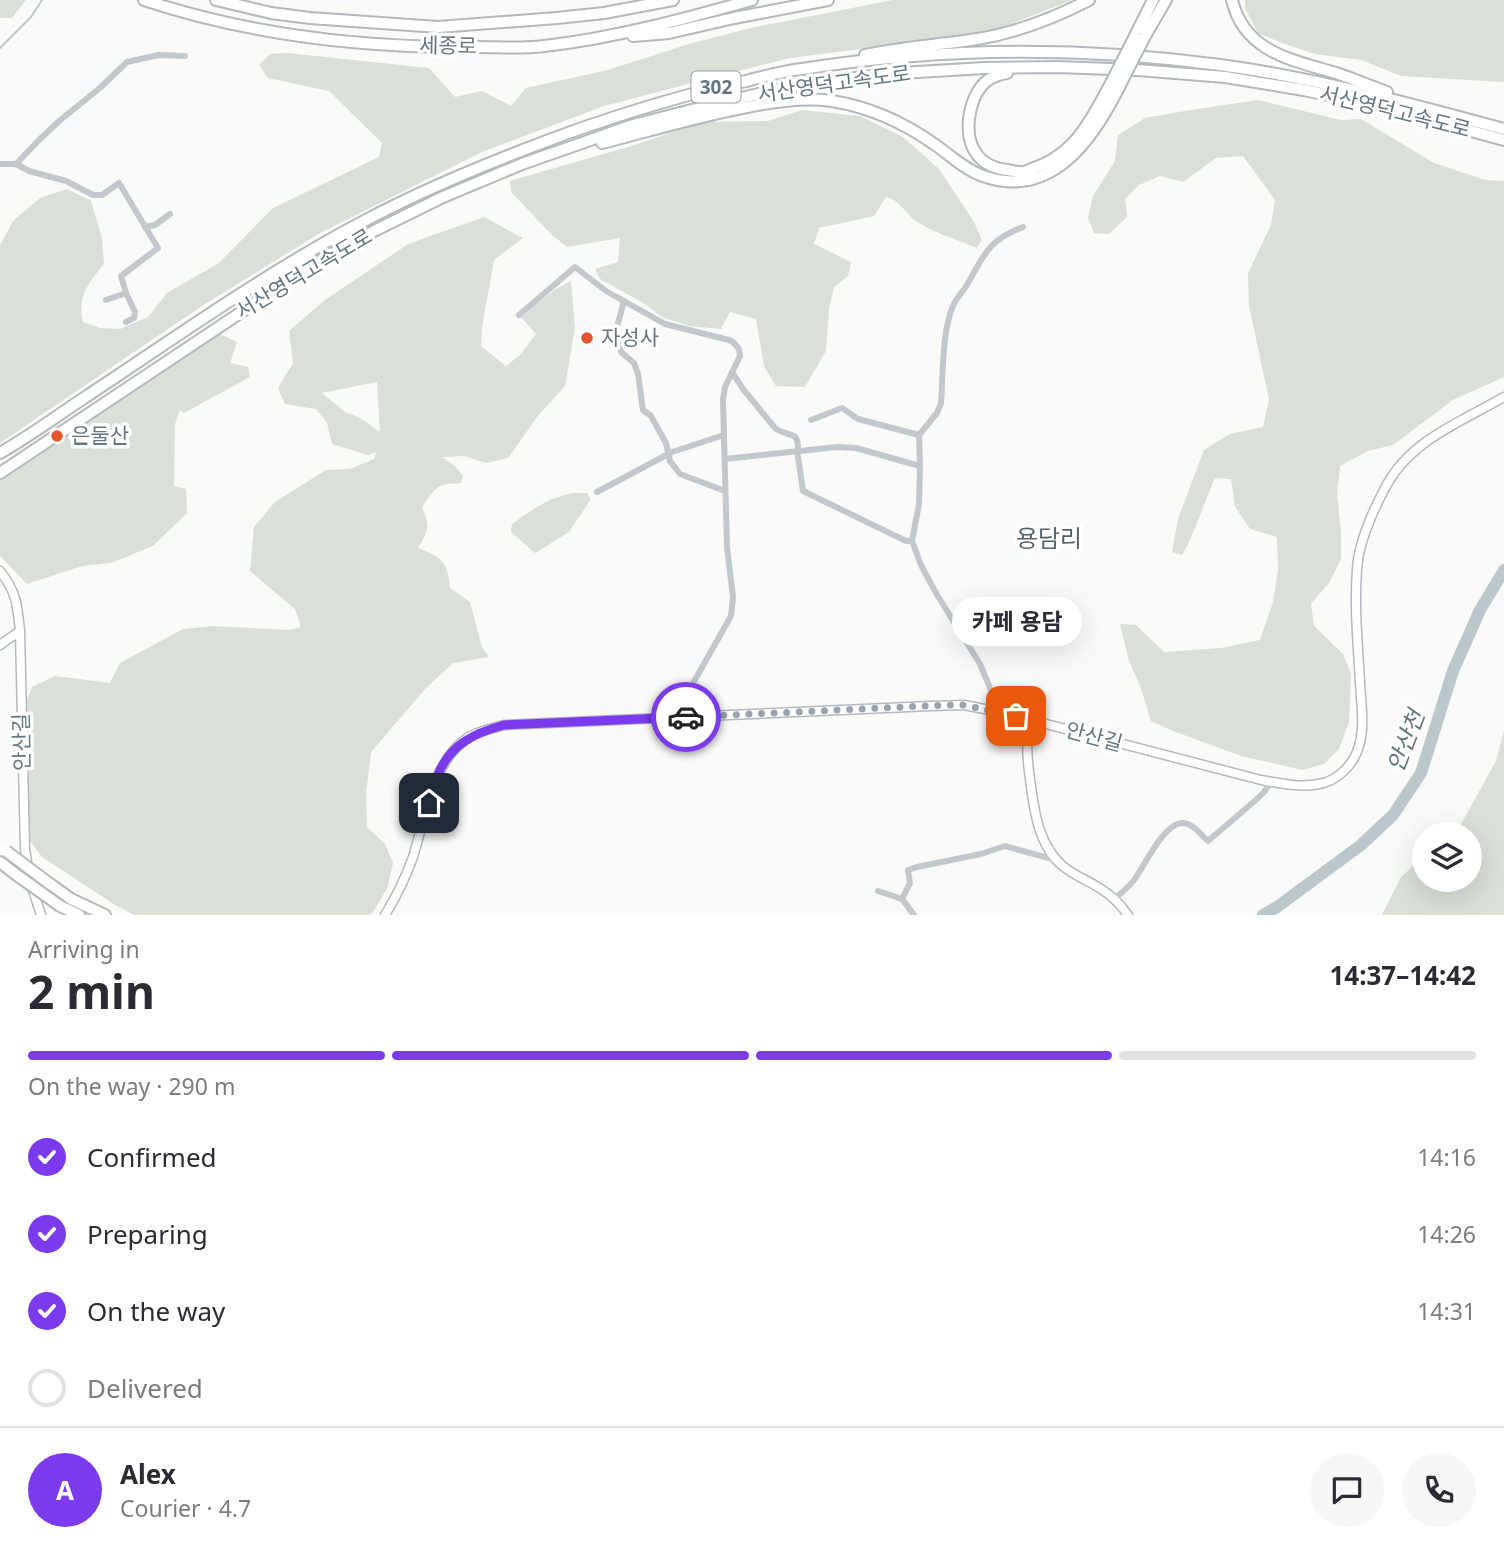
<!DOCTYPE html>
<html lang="en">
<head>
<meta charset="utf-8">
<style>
  :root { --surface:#fff; --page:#f7f7f7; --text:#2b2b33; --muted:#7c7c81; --line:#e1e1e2; --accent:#7c3aed }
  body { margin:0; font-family:"Noto Sans","Noto Sans KR",sans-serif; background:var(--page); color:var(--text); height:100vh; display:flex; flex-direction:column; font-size:26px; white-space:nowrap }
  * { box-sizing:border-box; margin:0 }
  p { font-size:23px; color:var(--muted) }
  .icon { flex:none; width:38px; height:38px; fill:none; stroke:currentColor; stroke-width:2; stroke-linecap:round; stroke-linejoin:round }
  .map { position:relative; height:915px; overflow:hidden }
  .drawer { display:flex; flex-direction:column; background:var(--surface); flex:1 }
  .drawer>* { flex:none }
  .controls { position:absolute; left:1412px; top:822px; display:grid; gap:14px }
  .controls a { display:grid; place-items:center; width:70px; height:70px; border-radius:50%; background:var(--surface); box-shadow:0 7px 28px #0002; font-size:35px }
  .pin { position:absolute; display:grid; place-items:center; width:60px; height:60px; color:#fff; margin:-30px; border-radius:14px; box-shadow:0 4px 10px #0006 }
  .courier { position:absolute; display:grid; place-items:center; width:70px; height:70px; margin:-35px; border:5px solid #7c3aed; border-radius:50%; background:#fff; color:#222; box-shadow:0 2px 9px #0007 }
  .bubble { position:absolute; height:49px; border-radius:24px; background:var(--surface); box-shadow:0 7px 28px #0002; font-size:23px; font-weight:700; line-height:49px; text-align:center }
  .headline em { font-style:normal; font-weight:700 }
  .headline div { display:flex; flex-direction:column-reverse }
  .headline { display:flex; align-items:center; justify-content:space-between; height:119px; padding:0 28px }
  h1 { font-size:46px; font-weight:700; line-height:52px }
  .bar { display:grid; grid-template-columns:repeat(4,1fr); gap:10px 7px; align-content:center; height:84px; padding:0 28px }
  .bar i { height:9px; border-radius:5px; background:var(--line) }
  .bar .current { background:var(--accent) }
  .bar p { grid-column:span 4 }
  .line { display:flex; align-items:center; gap:18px; padding:0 28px; border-top:2px solid var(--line) }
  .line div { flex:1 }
  .round { display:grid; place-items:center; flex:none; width:74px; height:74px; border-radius:37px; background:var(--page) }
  ol { padding:0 28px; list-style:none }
  li { display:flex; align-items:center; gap:21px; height:77px }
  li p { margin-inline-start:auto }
  li .icon { padding:7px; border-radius:50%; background:var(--accent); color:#fff; stroke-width:4 }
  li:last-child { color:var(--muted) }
  li i { width:38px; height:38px; border:4px solid var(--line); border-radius:50% }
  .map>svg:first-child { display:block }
  .green { fill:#dadfd7; fill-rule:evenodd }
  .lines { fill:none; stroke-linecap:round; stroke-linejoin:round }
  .stream { stroke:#bbc7cb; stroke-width:2 }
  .river { stroke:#bbc7cb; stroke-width:12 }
  .secondary-casing { stroke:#b3babf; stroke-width:11 }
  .highway-casing { stroke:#b4b9bd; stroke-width:14 }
  .street { stroke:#c3c8cc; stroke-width:6 }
  .secondary { stroke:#fff; stroke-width:8 }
  .highway { stroke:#fff; stroke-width:10 }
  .highway-bridge-casing { stroke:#b4b9bd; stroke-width:14; stroke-linecap:butt }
  .highway-bridge { stroke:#fff; stroke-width:10 }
  .done { stroke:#99a4ac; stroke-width:7; stroke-dasharray:0 12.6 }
  .route { stroke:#7c3aed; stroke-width:9 }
  .poi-dot { fill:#e4572e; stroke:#fff; stroke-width:2.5 }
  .labels { text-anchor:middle; stroke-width:7; stroke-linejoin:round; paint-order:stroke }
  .shield { fill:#fff; stroke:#939fa8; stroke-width:2 }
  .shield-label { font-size:19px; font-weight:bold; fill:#657683 }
  .street-label { font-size:21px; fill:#657683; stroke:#fff }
  .poi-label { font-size:21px; fill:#657683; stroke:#fff; text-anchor:start }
  .water-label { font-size:23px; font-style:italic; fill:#60757c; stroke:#fff }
  .quarter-label { font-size:24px; fill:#57646e; stroke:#fff }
</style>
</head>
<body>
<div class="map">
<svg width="1504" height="915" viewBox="0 0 1504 915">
  <rect width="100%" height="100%" fill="#fafaf8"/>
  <g class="green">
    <path d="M0,0H26L12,18H0Z"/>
    <path d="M893,0H1072L1008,25L955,37L790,58L719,76L604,106L482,152L320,233L202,306L0,443V245L13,221L40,198L67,189L91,201L102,238L104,264C88,283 77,297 83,322L100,328L120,329L148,317L167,293L219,263L273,208L379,157L382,143L329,91L268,78L259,65L270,54L287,53L429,68L455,97L482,91L511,106L526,88L608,70L689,44L755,27Z"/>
    <path d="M1245,0H1504V82L1401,76L1361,60L1315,54L1282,43L1258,33L1245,8Z"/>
    <path d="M1258,100L1341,120L1361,119L1434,163L1485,180L1504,181V377L1453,400L1393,445L1368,451L1340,466L1337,494L1341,532V559L1329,583L1311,604L1314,626L1343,654L1351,674L1349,722L1339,749L1324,764L1303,770L1241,756L1173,731L1151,721L1141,688L1129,661L1120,624L1136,625L1164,652L1221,648L1260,640L1273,602L1278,570L1277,537L1250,529L1235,507L1231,479L1215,478C1203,504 1196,531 1182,555L1172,552L1178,519L1204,450L1230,434L1263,427L1269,400L1249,306L1248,273L1271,225L1275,200L1243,156L1216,158L1183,182L1160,176L1139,185L1125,199L1127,217L1109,234L1094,233L1088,218L1093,196L1115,161L1118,135L1145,118L1191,110Z"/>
    <path d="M802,110L860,116L903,137L939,169L974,222L982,240L977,248C959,240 925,230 911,217C903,210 898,199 886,197L874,216L819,228L814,244L851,262L848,276L834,287L829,310L826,351L805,387L776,386L764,366L756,319L730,312L721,329L689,326L662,317L645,304L600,279L595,269L618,262L620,238L567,247L551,234L511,192L510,181L628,147L703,122L768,121Z"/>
    <path d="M484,217L523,238L494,260L482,327L481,346L506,366L521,354L536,334L521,317L554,290L571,281L575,328L565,386L537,417L508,458L486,463L464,456L442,457L456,467L463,476L461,483C455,484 448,483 443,485C433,488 428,499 422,507C430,526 429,531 418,548C441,557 448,561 450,588L470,602L482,647L489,657L453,663L426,688L371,752L366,794L367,827L385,844L393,863L387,889L373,912L369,915H134L112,903L42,857L29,840L27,700L32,687L55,676L110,683L120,663L183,629L213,626L289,630L301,627L295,609L250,571L254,527L275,502L326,470L350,469L374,459L376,452L368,455L332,444L327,423L316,409L285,404L278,388L293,363L289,331L325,300L408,244ZM377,382L380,432L360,418L345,412L322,393Z"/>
    <path d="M220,334L237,342L230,363L248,367L250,377L184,413L180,410L175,424L174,486L186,489L187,513L153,546L111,563L82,566L27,584L0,556V481Z"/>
    <path d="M573,493H587L591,499L569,532L535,553L511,532L512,524C532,510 547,498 573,493Z"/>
    <path d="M1504,731V915H1382L1401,877L1424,856V880H1470V835H1455L1496,761Z"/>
  </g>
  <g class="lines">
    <path class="stream" d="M0,48L31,17L42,0"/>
    <path class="river" d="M1263,915L1277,907L1361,845L1393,815L1421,773L1453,671L1480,610L1504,570"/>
    <defs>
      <g id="secondary">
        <path d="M0,571C17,593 17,604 20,631L25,849L30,881L41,915"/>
        <path d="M0,645L20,631"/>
        <path d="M1033,720C1031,725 1029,731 1028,736C1026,749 1028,765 1030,779C1034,810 1038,846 1064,867C1075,876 1089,881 1101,889C1112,896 1121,905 1128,915"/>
        <path d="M385,915C396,897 406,877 413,857C425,819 432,760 469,737C479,731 492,728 504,725L931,706L964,705L1000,712L1261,780C1280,783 1299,788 1319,784C1338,781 1354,764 1359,746C1365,726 1361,703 1360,682C1358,645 1354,608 1357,570C1358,545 1372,513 1384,490C1408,441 1459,423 1504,397"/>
      </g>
      <g id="highway">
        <path d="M144,0C250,35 363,48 475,47C498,47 522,49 544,46C615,38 684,19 752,0"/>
        <path d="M216,0L271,13L310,18L438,27L557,18L604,13L673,0"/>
        <path d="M1232,0C1244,52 1292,60 1336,73C1354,79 1370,86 1387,92"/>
        <path d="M633,36L669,33L734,18L828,0"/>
        <path d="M1135,36L1153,0"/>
        <path d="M1145,36L1166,0"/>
        <path d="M865,55C902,47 940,45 977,39C1015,33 1054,18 1089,0"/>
        <path d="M1007,73C1000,74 994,76 988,80C969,94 962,134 976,153C983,164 996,169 1008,170C1013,171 1019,173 1024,172C1028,171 1031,169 1034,168C1075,154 1092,119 1111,83"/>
        <path d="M602,143C649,131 695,117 742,108C771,102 802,97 832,101C869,107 903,122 934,144C949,154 965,170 983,176C1051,200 1092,141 1119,87"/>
        <path d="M0,453C28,437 54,418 81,400C175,338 268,271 368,219C432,185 500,158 568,133C627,112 686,94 746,81C765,76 783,71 802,69C943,47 1078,46 1220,65C1317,78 1411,104 1504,129"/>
        <path d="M0,473L306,269L376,230L443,197L522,164L633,125L715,104L802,84L901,73L984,68L1057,67L1138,70L1225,77L1304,90L1383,107L1504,140"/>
        <path d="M0,862L14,873"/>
        <path d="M50,884L71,899L105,915"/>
        <path d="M60,906L79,915"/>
      </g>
    </defs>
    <use href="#secondary" class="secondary-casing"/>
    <use href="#highway" class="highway-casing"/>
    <g class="street">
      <path d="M0,164H16L29,171L66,181L93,195H102L119,183L158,248L121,276L126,293L135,312L134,318L126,322"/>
      <path d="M16,164L38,141L58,122L101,87L127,62L159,55L185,56"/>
      <path d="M145,227L155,225L170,214"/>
      <path d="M106,300L126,293"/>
      <path d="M624,301L616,331L621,352L634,363L638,374L643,410L651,416L666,443L670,461L680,474L725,491"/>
      <path d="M519,315L575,267L606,291L665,324L729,340L733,342L739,349L740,356L725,387L723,400L727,547L733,597L731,616L692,685L678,717"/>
      <path d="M732,372L743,389L775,428C787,438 799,429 798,450"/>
      <path d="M811,420L842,408L858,419L919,435"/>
      <path d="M797,450L803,491L906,541H912"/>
      <path d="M725,459L837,447L856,448L920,466"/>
      <path d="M597,492L672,452L724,435"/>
      <path d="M1000,712L980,664L936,593L921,565L912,541L919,504L920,466L919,435L937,413L941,403C943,375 942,331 953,306C956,298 964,291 968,283C985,253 989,240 1023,227"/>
      <path d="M878,891L902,899"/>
      <path d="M1114,899C1121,893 1128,888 1134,880C1144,867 1163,824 1182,823C1193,823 1200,834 1208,841L1257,799L1264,792L1271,782"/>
      <path d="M914,915L902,899L910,883L908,870L917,867L981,854L1005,846L1056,860"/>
    </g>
    <use href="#secondary" class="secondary"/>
    <use href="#highway" class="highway"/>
    <defs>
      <g id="highway-bridge">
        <path d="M1111,83L1135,36"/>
        <path d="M1119,87L1145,36"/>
        <path d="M6,851L50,884"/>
        <path d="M14,873L60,906"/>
      </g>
    </defs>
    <use href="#highway-bridge" class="highway-bridge-casing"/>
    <use href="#highway-bridge" class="highway-bridge"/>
  </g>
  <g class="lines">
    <path class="done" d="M686,717L948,705H964L1016,716"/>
    <path class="route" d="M429,803C431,795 433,785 437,777C449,745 474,733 504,725L686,717"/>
  </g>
  <g class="poi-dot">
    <circle cx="587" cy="338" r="7"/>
    <circle cx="57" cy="436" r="7"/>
  </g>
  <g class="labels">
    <rect class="shield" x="691.5" y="71.5" width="49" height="31" rx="5"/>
    <g class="shield-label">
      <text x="716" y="94">302</text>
    </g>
    <g class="street-label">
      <text transform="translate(448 46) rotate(1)" y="7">세종로</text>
      <text transform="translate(834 84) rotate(-8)" y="7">서산영덕고속도로</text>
      <text transform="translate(1395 112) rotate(14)" y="7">서산영덕고속도로</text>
      <text transform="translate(304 274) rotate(-31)" y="7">서산영덕고속도로</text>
      <text transform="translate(1094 737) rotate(15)" y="7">안산길</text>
      <text transform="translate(22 742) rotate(-91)" y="7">안산길</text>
    </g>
    <g class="poi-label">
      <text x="601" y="345">자성사</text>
      <text x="71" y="443">은둘산</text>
    </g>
    <g class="water-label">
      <text transform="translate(1406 741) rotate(-69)" y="8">안산천</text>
    </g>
    <g class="quarter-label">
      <text x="1049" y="547">용담리</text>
    </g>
  </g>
</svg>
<div class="controls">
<a><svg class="icon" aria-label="layers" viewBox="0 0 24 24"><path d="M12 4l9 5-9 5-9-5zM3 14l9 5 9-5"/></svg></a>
</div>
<div class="pin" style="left:1016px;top:716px;background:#ea580c"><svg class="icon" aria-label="bag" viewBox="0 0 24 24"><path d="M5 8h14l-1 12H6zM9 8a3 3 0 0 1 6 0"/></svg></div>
<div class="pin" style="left:429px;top:803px;background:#1f2937"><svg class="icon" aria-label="home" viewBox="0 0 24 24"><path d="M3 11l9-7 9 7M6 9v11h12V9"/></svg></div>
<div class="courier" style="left:686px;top:717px"><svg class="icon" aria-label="car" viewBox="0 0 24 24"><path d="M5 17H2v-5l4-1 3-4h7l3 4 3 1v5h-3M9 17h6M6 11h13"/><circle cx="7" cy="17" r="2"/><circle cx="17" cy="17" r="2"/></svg></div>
<div class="bubble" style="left:952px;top:597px;width:130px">카페 용담</div>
</div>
<section class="drawer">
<div class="headline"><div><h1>2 min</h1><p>Arriving in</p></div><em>14:37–14:42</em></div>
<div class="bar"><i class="current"></i><i class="current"></i><i class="current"></i><i></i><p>On the way · 290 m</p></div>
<ol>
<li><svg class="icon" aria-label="check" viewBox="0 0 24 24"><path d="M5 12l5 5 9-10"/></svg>Confirmed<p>14:16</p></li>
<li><svg class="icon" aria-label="check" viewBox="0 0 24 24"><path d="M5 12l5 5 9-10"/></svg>Preparing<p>14:26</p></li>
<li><svg class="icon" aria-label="check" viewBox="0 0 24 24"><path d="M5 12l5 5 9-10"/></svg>On the way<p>14:31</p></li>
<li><i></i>Delivered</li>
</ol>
<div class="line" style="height:126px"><b class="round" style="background:var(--accent);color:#fff">A</b><div><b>Alex</b><p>Courier · 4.7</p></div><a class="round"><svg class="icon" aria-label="chat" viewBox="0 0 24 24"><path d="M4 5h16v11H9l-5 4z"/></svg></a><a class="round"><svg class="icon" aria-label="phone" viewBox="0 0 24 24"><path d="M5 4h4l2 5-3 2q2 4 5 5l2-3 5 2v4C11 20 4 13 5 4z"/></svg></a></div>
</section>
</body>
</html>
